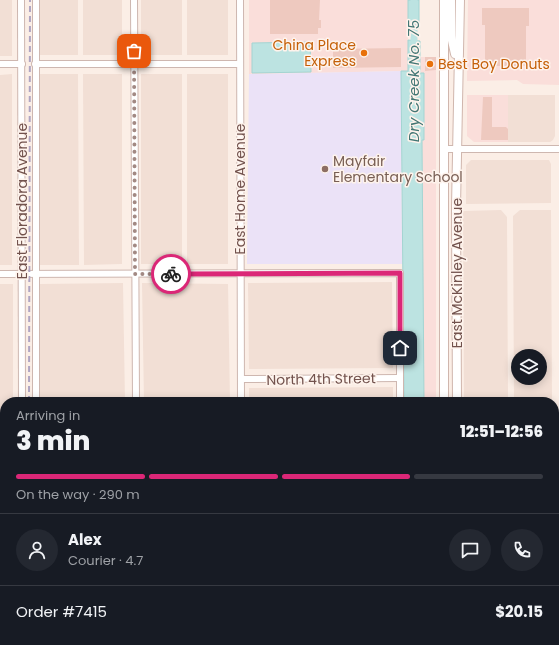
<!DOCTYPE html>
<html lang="en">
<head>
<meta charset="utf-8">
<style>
  :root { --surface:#171b24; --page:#242831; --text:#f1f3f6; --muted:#9ea1a6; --line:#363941; --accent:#db2777 }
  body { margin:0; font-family:Poppins,sans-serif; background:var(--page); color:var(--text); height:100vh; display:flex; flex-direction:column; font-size:15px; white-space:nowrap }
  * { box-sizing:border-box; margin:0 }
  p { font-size:13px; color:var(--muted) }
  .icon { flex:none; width:22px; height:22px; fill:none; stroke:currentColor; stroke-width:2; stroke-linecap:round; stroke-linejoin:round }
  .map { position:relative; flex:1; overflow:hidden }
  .drawer { position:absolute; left:0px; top:397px; width:559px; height:248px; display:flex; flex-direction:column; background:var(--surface); border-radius:16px 16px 0 0; box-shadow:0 2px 10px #0003 }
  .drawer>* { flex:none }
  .tools { position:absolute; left:511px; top:349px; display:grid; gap:8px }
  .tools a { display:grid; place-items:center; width:36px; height:36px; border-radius:50%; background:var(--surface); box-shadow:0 2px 10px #0003; font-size:20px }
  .pin { position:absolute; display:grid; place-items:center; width:34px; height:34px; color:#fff; margin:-17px; border-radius:8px; box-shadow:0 2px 6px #0006 }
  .courier { position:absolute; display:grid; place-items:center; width:40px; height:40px; margin:-20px; border:3px solid #db2777; border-radius:50%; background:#fff; color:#222; box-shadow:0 1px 5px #0007 }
  .head em { font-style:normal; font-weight:800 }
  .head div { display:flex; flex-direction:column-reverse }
  .head { display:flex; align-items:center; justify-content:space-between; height:68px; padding:0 16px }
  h1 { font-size:26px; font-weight:800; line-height:30px }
  .bar { display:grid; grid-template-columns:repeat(4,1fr); gap:6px 4px; align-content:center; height:48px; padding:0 16px }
  .bar i { height:5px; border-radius:3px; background:var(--line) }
  .bar .current { background:var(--accent) }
  .bar p { grid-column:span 4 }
  .line { display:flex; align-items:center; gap:10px; padding:0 16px; border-top:1px solid var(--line) }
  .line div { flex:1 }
  .round { display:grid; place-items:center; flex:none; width:42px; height:42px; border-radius:21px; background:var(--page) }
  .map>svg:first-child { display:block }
  .residential { fill:#f2dfd5; fill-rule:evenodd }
  .commercial { fill:#fadeda }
  .education { fill:#ebe2f7 }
  .water { fill:#bce3e1; stroke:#a3d4d2 }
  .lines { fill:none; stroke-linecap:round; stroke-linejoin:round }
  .canal { stroke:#bce3e1; stroke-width:7 }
  .building { fill:#eec9bf }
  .minor-casing { stroke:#ceb7b0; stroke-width:8 }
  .secondary-casing { stroke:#d0b6ad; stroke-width:10 }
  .minor { stroke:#fff; stroke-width:6 }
  .secondary { stroke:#fff; stroke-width:8 }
  .rail { stroke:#afa5c3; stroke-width:2; stroke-dasharray:6 4; stroke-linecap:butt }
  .done { stroke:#a28983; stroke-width:4; stroke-dasharray:0 7.2 }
  .route { stroke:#db2777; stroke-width:5 }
  .food-dot { fill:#e8710a; stroke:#fef3ec; stroke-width:1.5 }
  .education-dot { fill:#8d6e63; stroke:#fef3ec; stroke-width:1.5 }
  .labels { text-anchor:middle; stroke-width:3; stroke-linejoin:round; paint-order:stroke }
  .food-label { font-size:14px; fill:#c56008; stroke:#fef3ec; text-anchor:end }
  .education-label { font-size:14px; fill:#785e54; stroke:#fef3ec; text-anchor:start }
  .street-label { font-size:14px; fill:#72524d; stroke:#fef3ec }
  .water-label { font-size:15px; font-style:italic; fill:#427674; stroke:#fef3ec }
</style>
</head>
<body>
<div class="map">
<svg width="559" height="645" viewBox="0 0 559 645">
  <rect width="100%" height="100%" fill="#fbeee6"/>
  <g class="residential">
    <rect x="0" y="0" width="12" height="56"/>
    <path d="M40,0H78V55H39Z"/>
    <rect x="83" y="0" width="39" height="55"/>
    <rect x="141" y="0" width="41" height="55"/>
    <rect x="187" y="0" width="41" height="55"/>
    <path d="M12,74V265H0V75Z"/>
    <path d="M39,74H78L79,265H40Z"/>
    <path d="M83,74H122V264L84,265Z"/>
    <rect x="141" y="74" width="41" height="190"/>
    <rect x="187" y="74" width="41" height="190"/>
    <path d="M508,95H555V136L553,140L550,142H508Z"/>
    <path d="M471,160H549L551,164V203L466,204V165Z"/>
    <path d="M501,210L507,217L508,402H464L463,211Z"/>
    <path d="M520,210H551L552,402H514L513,216ZM518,356H540V378H518Z"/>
    <path d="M392,282L393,368L249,369L248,283Z"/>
    <path d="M123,283L125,402H40V284Z"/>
    <path d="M142,283L228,284L230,402H144Z"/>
    <path d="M0,284H13V402H5V474H0Z"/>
    <path d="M393,387V402H249V388Z"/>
    <path d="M554,484L559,507V588L554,591Z"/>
    <path d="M0,493H5V640H13V645H0Z"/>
    <path d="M559,609V645H465V640H554V612Z"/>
    <rect x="41" y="640" width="88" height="5"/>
    <rect x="148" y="640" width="86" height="5"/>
    <path d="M254,640H392L390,645H254Z"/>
  </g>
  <g class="commercial">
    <path d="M249,0H408V71L249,74Z"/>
    <path d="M468,0H559V85L523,84L517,80L467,81Z"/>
    <path d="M420,57H436V402H424L422,140H424V74L420,73Z"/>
    <path d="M467,95H508V142H474L467,136Z"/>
  </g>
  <path class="education" d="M401,71L402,264H247L249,74Z"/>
  <g class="water">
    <rect x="408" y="0" width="11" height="28"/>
    <path d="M408,40L420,41V73H424V140H422L424,402H404L401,71H408Z"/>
    <path d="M310,42L311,72L252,73V43Z"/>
    <path d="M404,640H425V645H403Z"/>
  </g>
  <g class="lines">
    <path class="canal" d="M414,0V50"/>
  </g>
  <g class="building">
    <path d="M270,0H320L319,20H321V28H318V34H270Z"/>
    <path d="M482,8H529V26H526V66H485V25H482Z"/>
    <path d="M401,48V67L333,68V49Z"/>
    <path d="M425,57H436V70L425,71Z"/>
    <path d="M483,97H492V127H506L508,129V140H481Z"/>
  </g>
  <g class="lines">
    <defs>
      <g id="minor">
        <path d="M21,0L22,402"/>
        <path d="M36,0V402"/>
        <path d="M134,0L136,402"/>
        <path d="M240,0L241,402"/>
        <path d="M0,64H22"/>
        <path d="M35,64H240"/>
        <path d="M444,149H559"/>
        <path d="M0,274L400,273V402"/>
        <path d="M241,379L400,378"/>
        <path d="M0,483H5"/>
        <path d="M554,601L559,599"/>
        <path d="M138,640V645"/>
        <path d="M244,640V645"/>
        <path d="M23,645V640"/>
        <path d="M36,645V640"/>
        <path d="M397,645L399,640"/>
      </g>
      <g id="secondary">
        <path d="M451,0V36L455,54"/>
        <path d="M444,402V0"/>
        <path d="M457,402L456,207L460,0"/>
        <path d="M444,640V645"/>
        <path d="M458,640V645"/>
      </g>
    </defs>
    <use href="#minor" class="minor-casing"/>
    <use href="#secondary" class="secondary-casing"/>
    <use href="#minor" class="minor"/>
    <use href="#secondary" class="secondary"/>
    <g class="rail">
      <path d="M29,402L30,0"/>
      <path d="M29,640V645"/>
    </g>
  </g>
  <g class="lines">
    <path class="done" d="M134,51L135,274H171"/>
    <path class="route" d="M171,274L400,273V348"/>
  </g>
  <g class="food-dot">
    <circle cx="364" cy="53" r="4"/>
    <circle cx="430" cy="64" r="4"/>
  </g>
  <circle class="education-dot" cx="325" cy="169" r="4"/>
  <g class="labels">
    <g class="food-label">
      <text x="356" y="50">China Place<tspan x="356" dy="16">Express</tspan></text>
      <text x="438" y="69" text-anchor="start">Best Boy Donuts</text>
    </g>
    <g class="education-label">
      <text x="333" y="166">Mayfair<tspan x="333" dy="16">Elementary School</tspan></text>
    </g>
    <g class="street-label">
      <text transform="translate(240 189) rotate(-90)" y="5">East Home Avenue</text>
      <text transform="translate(22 201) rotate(-90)" y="5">East Floradora Avenue</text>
      <text transform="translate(457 273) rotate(-90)" y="5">East McKinley Avenue</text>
      <text transform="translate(321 379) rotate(-1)" y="5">North 4th Street</text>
    </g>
    <g class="water-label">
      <text transform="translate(414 81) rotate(-90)" y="5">Dry Creek No. 75</text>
    </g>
  </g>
</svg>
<div class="tools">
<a><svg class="icon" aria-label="layers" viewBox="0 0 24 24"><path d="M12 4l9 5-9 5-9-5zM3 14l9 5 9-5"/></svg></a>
</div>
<div class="pin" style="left:134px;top:51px;background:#ea580c"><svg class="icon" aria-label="bag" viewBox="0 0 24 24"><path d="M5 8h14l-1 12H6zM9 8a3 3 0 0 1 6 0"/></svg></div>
<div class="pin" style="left:400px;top:348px;background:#1f2937"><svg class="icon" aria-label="home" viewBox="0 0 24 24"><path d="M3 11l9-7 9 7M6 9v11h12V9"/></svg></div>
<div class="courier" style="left:171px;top:274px"><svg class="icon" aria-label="bike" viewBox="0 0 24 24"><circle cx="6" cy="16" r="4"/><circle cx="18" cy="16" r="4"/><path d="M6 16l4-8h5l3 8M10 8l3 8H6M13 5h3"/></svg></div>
<section class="drawer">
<div class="head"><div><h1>3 min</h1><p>Arriving in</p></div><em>12:51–12:56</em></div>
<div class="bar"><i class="current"></i><i class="current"></i><i class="current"></i><i></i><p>On the way · 290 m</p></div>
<div class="line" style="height:72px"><a class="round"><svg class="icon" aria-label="person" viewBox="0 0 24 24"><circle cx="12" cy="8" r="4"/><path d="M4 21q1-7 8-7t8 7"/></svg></a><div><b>Alex</b><p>Courier · 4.7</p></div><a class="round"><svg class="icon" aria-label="chat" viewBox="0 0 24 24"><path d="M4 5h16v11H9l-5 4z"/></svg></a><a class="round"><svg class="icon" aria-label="phone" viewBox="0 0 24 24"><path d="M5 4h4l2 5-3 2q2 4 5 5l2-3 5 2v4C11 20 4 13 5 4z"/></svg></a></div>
<div class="line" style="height:52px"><div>Order #7415</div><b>$20.15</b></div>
</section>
</div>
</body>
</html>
